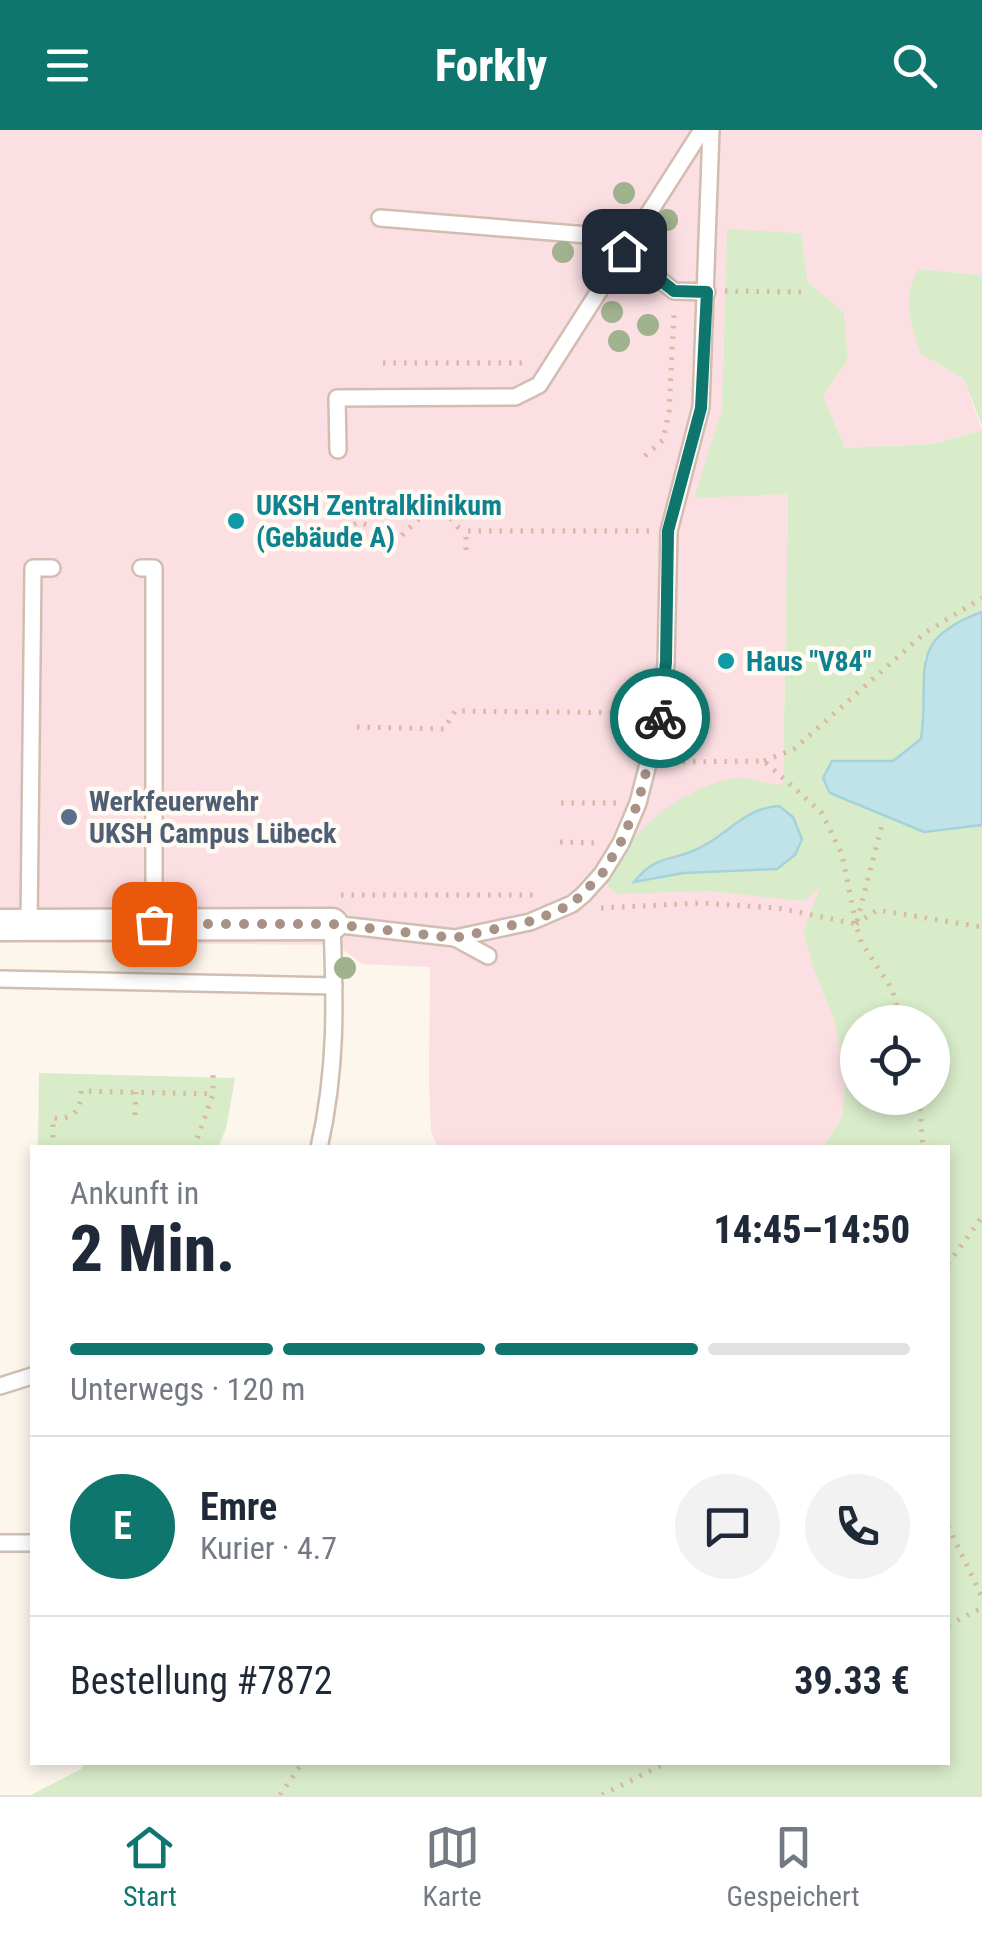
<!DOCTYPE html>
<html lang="de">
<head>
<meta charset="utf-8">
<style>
  :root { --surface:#fff; --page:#f2f2f3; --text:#1f2937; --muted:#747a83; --line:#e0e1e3; --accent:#0f766e }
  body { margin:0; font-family:"Roboto Condensed",sans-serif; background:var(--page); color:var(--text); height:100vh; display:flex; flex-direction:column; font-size:38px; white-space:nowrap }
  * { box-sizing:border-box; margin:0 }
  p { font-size:32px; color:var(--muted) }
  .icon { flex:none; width:55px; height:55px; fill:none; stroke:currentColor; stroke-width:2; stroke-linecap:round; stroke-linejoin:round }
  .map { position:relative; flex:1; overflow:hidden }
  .side { position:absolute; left:30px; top:1015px; width:920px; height:620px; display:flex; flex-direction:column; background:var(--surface); border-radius:0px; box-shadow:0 5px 15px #0003 }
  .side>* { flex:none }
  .fabs { position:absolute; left:840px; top:875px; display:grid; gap:20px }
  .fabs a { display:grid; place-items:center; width:110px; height:110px; border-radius:50%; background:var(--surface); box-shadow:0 5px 15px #0003; font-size:50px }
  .pin { position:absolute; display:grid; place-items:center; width:85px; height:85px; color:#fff; margin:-42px; border-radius:20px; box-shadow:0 5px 15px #0006 }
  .courier { position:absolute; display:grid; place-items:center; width:100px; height:100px; margin:-50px; border:8px solid #0f766e; border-radius:50%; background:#fff; color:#222; box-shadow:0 2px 12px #0007 }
  .overview em { font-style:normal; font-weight:800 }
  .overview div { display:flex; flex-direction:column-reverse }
  .overview { display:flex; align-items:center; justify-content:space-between; height:170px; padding:0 40px }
  h1 { font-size:65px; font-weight:800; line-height:75px }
  .bar { display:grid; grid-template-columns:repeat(4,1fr); gap:15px 10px; align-content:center; height:120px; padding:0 40px }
  .bar i { height:12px; border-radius:8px; background:var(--line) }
  .bar .on { background:var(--accent) }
  .bar p { grid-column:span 4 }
  .line { display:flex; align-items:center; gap:25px; padding:0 40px; border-top:2px solid var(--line) }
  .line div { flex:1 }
  .round { display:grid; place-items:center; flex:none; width:105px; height:105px; border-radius:52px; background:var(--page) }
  header { display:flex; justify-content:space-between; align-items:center; height:130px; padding:0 40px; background:var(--accent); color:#fff; font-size:45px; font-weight:800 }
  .tabs { display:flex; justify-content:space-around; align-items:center; height:140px; border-top:2px solid var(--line); background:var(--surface); font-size:28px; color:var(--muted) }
  .tabs a { display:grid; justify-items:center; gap:5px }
  .tabs .on { color:var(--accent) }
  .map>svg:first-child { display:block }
  .medical { fill:#fbdfe3 }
  .green { fill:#d8ecc9; fill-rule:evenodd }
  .water { fill:#bfe3e8; stroke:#a5d3da; stroke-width:2.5 }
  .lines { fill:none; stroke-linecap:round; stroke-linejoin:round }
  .service-casing { stroke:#d1beb0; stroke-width:20 }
  .minor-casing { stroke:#d1beb0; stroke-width:35 }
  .path { stroke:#d9b8a5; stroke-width:5; stroke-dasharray:2.5 8; stroke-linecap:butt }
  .service { stroke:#fff; stroke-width:15 }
  .minor { stroke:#fff; stroke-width:30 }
  .tree { fill:#a0b28e }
  .done { stroke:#a89285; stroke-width:10; stroke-dasharray:0 18 }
  .route { stroke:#0f766e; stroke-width:12 }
  .culture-dot { fill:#0f9aa8; stroke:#fffaf3; stroke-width:4 }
  .service-dot { fill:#5c6f8a; stroke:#fffaf3; stroke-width:4 }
  .labels { text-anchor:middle; stroke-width:9; stroke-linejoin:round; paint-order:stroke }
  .culture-label { font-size:28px; font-weight:bold; fill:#0d838f; stroke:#fffaf3; text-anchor:start }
  .service-label { font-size:28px; font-weight:bold; fill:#4e5e75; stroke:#fffaf3; text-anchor:start }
</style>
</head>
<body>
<header><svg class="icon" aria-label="menu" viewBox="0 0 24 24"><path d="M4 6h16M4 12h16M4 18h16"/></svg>Forkly<svg class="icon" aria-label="search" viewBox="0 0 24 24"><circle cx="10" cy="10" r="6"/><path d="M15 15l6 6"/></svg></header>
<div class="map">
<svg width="982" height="1665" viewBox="0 0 982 1665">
  <rect width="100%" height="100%" fill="#fdf6ec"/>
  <path class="medical" d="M0,0H982V145L919,139L921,224L964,249L982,300L933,314L845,318L823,265L848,230L844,184L808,152L801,103L727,100L722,279L695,367L788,364L783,655L823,754L803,801L813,837L834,890L846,944L842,986L824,1017H438L431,1001L429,951L430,837L362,834L337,815L0,812Z"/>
  <g class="green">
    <path d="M727,99L801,103L808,152L844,183L848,230L823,265L845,318L933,314L982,300V482L972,486L924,528L925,580L921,609L893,631H832L831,663L924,702L982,695V1665H31L81,1639L87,1632H948V1018L824,1017L842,986L846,945L834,890L813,837L803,801L821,756L804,771L708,761L616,764L607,755C623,704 677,662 728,649C744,645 766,654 783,655L788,364L694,368L722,279ZM779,676L792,687L802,709L683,743L636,752L674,724L693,721L733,694ZM858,892H932V968H858Z"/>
    <path d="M919,139L982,145V296L964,249L921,224C911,197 901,165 919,139Z"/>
    <path d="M39,943L235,948L226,999L218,1017L38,1018Z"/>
  </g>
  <g class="water">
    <path d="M982,482V695L924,702L830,663L823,648L832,631H893L921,609C931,543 903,511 982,482Z"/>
    <path d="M779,676L793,687L802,709L795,725L777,739L683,743L634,752C656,725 667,732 695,720C726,707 743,678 779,676Z"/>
  </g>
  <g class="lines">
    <defs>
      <g id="service">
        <path d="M380,88L588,105L624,121L674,161L707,162"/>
        <path d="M338,320L337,268L515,267L539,255L702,0"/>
        <path d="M141,438H154V794"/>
        <path d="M29,795L33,438H52"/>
        <path d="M455,808L488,826"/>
        <path d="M0,849L334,856"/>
        <path d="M319,1018C337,939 335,873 332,794L455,808L530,792L572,774L583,765L602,744L621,713L638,673L661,583L666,533L669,401L701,277L711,0"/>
        <path d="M0,1256L32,1246"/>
        <path d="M0,1413H32"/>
      </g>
      <path id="minor" d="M0,795L332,794"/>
    </defs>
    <use href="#service" class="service-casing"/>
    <use href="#minor" class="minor-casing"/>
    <g class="path">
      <path d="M725,161L804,162"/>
      <path d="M383,233H530"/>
      <path d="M645,326L663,310L669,282L674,183"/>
      <path d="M294,410L323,408L359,392L399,408L429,379L443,380L458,397L466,401"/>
      <path d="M466,420V401H651"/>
      <path d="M357,597L444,599L455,581L643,583"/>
      <path d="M764,631L794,619L926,502L982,468"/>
      <path d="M672,632L764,631L821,682L842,724L856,794"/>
      <path d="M561,673H618"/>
      <path d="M560,712L597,713"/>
      <path d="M341,765H535"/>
      <path d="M601,778L701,773L778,778L856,794L861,812L892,859L901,892"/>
      <path d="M857,791L883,691"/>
      <path d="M856,794L877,780L982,797"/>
      <path d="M919,968L923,1018"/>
      <path d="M135,985L136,962"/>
      <path d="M53,1018V988C73,990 81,981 81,961L213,964"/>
      <path d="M194,1018L213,964V944"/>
      <path d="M948,1134L982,1087"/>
      <path d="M948,1396L982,1467"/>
      <path d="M948,1495L982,1478"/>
      <path d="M280,1665L303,1632"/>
      <path d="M602,1665L668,1632"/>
    </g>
    <use href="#service" class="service"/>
    <use href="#minor" class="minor"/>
  </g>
  <g class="tree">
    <circle cx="624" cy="63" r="11"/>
    <circle cx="667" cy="90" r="11"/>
    <circle cx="651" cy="116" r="11"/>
    <circle cx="563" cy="122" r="11"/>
    <circle cx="595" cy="134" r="11"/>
    <circle cx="612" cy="182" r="11"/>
    <circle cx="648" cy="195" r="11"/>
    <circle cx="619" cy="211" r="11"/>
    <circle cx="345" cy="838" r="11"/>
  </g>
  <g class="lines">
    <path class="done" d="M154,794H332L455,808L536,790L572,774L602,744L620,714L638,673L660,588"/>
    <path class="route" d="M624,121L674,161L707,162L701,278L668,401L666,532L660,588"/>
  </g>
  <g class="culture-dot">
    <circle cx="236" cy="391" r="10"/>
    <circle cx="726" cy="531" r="10"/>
  </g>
  <circle class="service-dot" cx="69" cy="687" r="10"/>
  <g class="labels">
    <g class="culture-label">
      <text x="256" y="385">UKSH Zentralklinikum<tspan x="256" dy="32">(Gebäude A)</tspan></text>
      <text x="746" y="541">Haus "V84"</text>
    </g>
    <g class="service-label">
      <text x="89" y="681">Werkfeuerwehr<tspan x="89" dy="32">UKSH Campus Lübeck</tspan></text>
    </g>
  </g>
</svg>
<div class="fabs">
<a><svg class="icon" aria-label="locate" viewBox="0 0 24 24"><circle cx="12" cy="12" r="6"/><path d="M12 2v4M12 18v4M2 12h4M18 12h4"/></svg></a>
</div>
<div class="pin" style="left:154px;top:794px;background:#ea580c"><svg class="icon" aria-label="bag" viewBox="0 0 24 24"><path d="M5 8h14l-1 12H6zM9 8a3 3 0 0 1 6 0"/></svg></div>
<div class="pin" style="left:624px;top:121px;background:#1f2937"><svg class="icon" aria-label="home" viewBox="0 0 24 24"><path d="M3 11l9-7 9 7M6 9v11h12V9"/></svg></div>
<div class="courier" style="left:660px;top:588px"><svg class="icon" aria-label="bike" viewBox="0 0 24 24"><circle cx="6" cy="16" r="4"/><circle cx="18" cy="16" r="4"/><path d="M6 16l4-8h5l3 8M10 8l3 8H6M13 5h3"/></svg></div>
<section class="side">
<div class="overview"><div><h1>2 Min.</h1><p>Ankunft in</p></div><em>14:45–14:50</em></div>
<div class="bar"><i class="on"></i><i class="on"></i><i class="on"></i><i></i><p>Unterwegs · 120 m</p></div>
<div class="line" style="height:180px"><b class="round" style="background:var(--accent);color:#fff">E</b><div><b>Emre</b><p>Kurier · 4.7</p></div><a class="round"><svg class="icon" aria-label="chat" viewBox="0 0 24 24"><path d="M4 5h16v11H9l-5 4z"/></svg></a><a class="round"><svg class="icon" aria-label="phone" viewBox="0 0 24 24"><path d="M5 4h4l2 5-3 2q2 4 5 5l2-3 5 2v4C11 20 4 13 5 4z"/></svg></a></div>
<div class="line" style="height:130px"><div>Bestellung #7872</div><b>39.33 €</b></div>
</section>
</div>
<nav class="tabs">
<a class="on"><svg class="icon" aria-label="home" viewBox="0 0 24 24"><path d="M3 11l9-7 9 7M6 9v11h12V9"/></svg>Start</a>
<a><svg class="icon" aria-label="map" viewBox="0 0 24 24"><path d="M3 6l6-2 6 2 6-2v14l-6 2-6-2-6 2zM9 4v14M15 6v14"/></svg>Karte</a>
<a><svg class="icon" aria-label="saved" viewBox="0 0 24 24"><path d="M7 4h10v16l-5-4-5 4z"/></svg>Gespeichert</a>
</nav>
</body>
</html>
